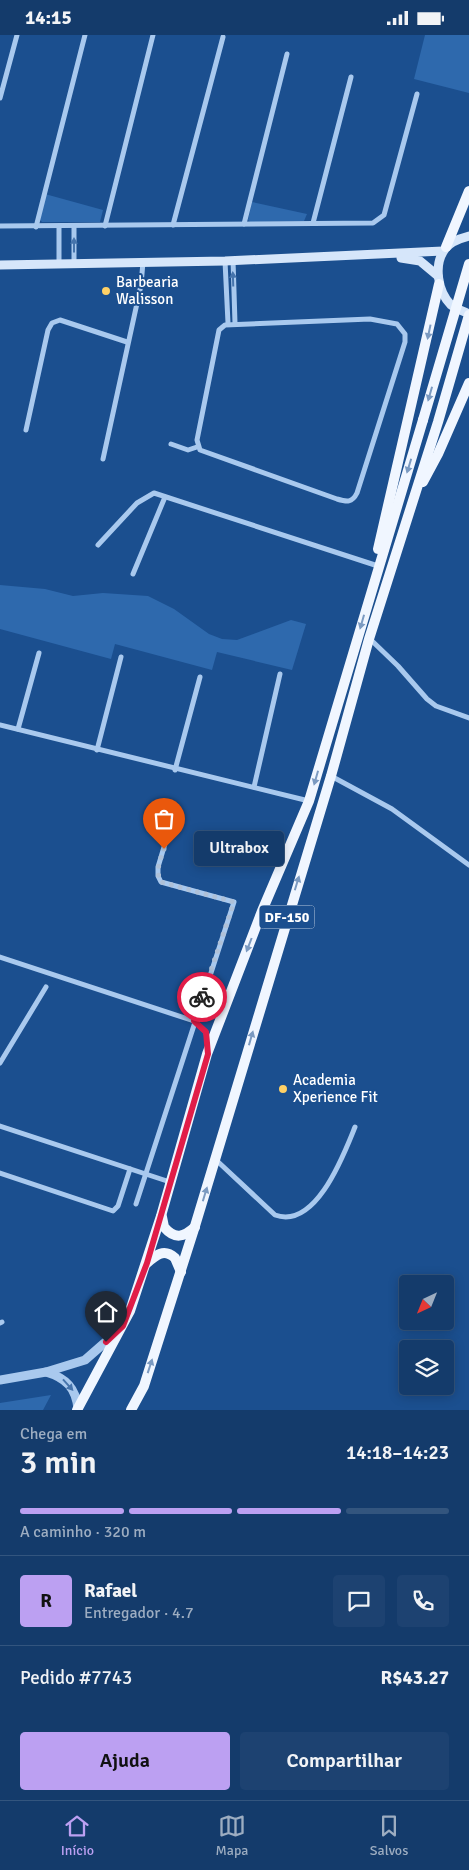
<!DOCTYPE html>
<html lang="pt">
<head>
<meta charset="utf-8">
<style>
  :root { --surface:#143b6b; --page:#1d4271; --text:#f1f3f6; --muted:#9dadc1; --line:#33557e; --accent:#bca0f2 }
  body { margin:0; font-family:Signika,sans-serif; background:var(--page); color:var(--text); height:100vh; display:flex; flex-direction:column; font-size:19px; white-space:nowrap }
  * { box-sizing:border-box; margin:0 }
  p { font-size:16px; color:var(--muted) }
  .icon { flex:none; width:28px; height:28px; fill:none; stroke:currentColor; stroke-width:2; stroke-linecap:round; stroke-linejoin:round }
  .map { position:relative; height:1375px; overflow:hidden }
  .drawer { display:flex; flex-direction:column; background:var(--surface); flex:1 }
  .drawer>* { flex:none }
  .needle { width:32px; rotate:223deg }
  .controls { position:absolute; left:399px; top:1240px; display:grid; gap:10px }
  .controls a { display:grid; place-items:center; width:55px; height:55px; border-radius:5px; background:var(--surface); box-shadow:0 2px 12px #0003,0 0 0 1px var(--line); font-size:25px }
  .pin { position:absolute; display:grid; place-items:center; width:42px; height:42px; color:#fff; margin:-51px -21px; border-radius:50% 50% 50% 0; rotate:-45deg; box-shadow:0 0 5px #0007 }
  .pin .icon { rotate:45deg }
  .courier { position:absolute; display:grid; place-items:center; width:50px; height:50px; margin:-25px; border:4px solid #e11d48; border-radius:50%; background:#fff; color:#222; box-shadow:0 1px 6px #0007 }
  .bubble { position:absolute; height:35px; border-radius:5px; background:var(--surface); box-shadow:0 2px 12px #0003,0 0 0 1px var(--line); font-size:16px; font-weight:600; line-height:35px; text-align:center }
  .summary em { font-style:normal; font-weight:600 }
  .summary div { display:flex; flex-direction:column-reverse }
  .summary { display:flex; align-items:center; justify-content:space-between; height:85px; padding:0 20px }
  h1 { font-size:32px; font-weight:600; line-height:38px }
  .bar { display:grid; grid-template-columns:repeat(4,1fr); gap:8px 5px; align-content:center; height:60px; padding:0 20px }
  .bar i { height:6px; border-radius:4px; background:var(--line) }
  .bar .selected { background:var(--accent) }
  .bar p { grid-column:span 4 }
  .line { display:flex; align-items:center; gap:12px; padding:0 20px; border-top:1px solid var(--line) }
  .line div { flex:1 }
  .round { display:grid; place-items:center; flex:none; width:52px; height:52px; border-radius:5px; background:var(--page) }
  .primary-button { display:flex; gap:10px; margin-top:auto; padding:10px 20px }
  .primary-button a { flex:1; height:58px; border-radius:5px; background:var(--accent); color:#111; font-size:20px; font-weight:600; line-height:58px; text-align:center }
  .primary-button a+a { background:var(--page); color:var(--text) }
  .status { display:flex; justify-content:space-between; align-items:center; height:35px; padding:0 25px; background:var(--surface); direction:ltr }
  .status svg { height:14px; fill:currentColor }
  .tab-bar { display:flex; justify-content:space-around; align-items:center; height:70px; border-top:1px solid var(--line); background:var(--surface); font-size:14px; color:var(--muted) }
  .tab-bar a { display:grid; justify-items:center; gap:2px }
  .tab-bar .selected { color:var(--accent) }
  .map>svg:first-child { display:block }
  .green { fill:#2e69ad }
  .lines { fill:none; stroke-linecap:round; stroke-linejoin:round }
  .minor { stroke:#a9c9ee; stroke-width:5 }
  .tertiary { stroke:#a9c9ee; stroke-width:9 }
  .secondary { stroke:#d6e6fa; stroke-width:9 }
  .primary { stroke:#f0f6ff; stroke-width:10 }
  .primary-bridge { stroke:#f0f6ff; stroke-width:10 }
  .oneway { fill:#4674ac }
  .oneway2 { fill:#7b9ac1 }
  .done { stroke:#afc1d8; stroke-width:5; stroke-dasharray:0 9 }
  .route { stroke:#e11d48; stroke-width:6 }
  .poi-dot { fill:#ffd166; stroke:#1b4f8f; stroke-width:2 }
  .labels { text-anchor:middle; stroke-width:4; stroke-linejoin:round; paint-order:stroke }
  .shield { fill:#1b4f8f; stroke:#bbcadd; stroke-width:1 }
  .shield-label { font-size:14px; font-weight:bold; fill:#fff }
  .poi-label { font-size:15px; fill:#fff; stroke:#1b4f8f; text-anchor:start }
</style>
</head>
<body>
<div class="status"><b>14:15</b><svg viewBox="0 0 49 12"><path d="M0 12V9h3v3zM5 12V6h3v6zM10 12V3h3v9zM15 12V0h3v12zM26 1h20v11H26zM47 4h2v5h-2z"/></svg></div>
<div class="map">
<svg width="469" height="1375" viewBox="0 0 469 1375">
  <rect width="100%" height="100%" fill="#1b4f8f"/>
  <g class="green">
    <path d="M425,0H469V58L414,44Z"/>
    <path d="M45,159L103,175L100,187H42L40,185Z"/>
    <path d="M252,167L307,179L304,186L250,187L248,185Z"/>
    <path d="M0,550L45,554L73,561L103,558L148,561L174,574L209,599L222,604L237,605L291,585L306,589L292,635L217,617L212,635L115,609L111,624L0,594Z"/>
    <path d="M51,1360L43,1375H0V1368Z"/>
  </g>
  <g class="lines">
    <g class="minor">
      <path d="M0,63L17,0"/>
      <path d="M313,188L351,42"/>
      <path d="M244,189L287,19"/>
      <path d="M173,190L223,2"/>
      <path d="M0,191L373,188L384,180L417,59"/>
      <path d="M105,191L153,0"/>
      <path d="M36,192L85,0"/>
      <path d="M233,225L235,288"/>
      <path d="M225,226L228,288"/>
      <path d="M74,229V191"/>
      <path d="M59,230V191"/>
      <path d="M370,284L397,289L405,299V307L357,458C352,468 347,467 337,464L200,415L197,405L219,295L225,290Z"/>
      <path d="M26,395L48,295L52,288L60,285L127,307"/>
      <path d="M171,409L188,415L197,412"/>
      <path d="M103,424L141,250L143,227"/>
      <path d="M98,510L137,468L154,458L378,531"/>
      <path d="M133,539L165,462"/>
      <path d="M370,604L398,631L427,664L436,671L469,683"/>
      <path d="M0,690L309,766"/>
      <path d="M18,694L39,618"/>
      <path d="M97,715L121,622"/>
      <path d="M175,735L200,642"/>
      <path d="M331,741L392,774L469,830"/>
      <path d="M254,752L280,639"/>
      <path d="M0,922L194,986L206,997L208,1010"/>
      <path d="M195,986L208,981L225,966"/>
      <path d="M0,1028L46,952"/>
      <path d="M0,1091L170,1147"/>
      <path d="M215,1124L275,1180C316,1195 344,1119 355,1092"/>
      <path d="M0,1138L113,1176L118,1171L130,1134"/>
      <path d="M136,1169L234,867L161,847L158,841V832L174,779"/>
      <path d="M0,1288L2,1287"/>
    </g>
    <g class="tertiary">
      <path d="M46,1337C66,1343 76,1353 78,1374"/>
      <path d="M0,1345L46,1337L85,1325L117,1297"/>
    </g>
    <g class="secondary">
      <path d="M469,201C461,203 450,207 445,214C433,230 438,257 451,270C456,274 463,276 469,279"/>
      <path d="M401,223L420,226L438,241"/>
      <path d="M0,230L225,226L443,216"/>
    </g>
    <g class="primary">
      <path d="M446,212L469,156"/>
      <path d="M423,447L438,419L469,348"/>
      <path d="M378,514L439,249"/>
      <path d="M162,1182L164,1192C175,1205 184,1202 195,1192"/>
      <path d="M147,1228C156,1220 164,1213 175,1223L181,1237"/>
      <path d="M77,1375L130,1276L161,1181L207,1019L262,876L309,766L423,385"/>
      <path d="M131,1375L144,1351L195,1191L331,741L369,604L438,387L469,280"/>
    </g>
    <path class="primary-bridge" d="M423,385L469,229"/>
  </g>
  <defs><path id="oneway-solid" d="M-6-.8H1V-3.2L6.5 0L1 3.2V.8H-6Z" transform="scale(1.25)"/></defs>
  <g class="oneway">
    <use href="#oneway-solid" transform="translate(74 210) rotate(-90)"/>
    <use href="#oneway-solid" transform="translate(233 244) rotate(-92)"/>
    <use href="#oneway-solid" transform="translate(68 1350) rotate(48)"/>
  </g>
  <g class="oneway2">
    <use href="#oneway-solid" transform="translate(429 297) rotate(102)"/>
    <use href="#oneway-solid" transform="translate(430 359) rotate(106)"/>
    <use href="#oneway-solid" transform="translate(409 431) rotate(107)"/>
    <use href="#oneway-solid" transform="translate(362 587) rotate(106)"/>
    <use href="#oneway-solid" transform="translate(316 743) rotate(106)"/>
    <use href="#oneway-solid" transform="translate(297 848) rotate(-73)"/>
    <use href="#oneway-solid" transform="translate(249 910) rotate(111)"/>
    <use href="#oneway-solid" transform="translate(251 1003) rotate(-74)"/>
    <use href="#oneway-solid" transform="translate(205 1159) rotate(-73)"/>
    <use href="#oneway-solid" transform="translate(150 1331) rotate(-72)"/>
  </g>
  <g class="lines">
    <path class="done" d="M164,814C160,825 155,836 161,847L234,867L202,962"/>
    <path class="route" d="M106,1307L123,1291L147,1228L208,1019L206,997L194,986L202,962"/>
  </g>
  <g class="poi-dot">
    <circle cx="106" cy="256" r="5"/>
    <circle cx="283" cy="1054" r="5"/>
  </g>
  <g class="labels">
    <rect class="shield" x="259.5" y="870.5" width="55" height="23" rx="4"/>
    <g class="shield-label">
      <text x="287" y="887">DF-150</text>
    </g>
    <g class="poi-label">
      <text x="116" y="252">Barbearia<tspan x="116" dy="17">Walisson</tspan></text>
      <text x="293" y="1050">Academia<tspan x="293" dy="17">Xperience Fit</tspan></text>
    </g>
  </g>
</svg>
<div class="controls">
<a><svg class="needle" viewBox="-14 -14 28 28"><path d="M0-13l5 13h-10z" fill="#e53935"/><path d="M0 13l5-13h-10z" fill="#9dadc1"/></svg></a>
<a><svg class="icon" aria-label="layers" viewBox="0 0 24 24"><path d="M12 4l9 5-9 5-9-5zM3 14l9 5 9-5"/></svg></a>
</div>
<div class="pin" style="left:164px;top:814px;background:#ea580c"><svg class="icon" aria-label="bag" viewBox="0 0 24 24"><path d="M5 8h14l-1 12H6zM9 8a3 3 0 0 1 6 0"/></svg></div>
<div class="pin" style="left:106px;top:1307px;background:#1f2937"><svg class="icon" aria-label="home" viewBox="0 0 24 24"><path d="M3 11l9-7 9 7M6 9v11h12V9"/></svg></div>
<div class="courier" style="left:202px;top:962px"><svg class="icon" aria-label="bike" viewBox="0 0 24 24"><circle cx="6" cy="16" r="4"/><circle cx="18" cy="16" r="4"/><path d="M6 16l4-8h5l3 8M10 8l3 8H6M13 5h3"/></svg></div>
<div class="bubble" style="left:194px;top:796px;width:90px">Ultrabox</div>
</div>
<section class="drawer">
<div class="summary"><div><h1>3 min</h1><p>Chega em</p></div><em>14:18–14:23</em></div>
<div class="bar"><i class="selected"></i><i class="selected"></i><i class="selected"></i><i></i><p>A caminho · 320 m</p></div>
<div class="line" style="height:90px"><b class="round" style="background:var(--accent);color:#111">R</b><div><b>Rafael</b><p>Entregador · 4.7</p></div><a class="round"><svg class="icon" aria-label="chat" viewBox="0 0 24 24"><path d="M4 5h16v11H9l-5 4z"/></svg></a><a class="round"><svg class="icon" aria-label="phone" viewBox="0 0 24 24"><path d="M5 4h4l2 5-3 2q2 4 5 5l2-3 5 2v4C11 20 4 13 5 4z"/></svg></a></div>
<div class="line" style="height:65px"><div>Pedido #7743</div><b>R$43.27</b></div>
<div class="primary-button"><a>Ajuda</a><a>Compartilhar</a></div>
</section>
<nav class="tab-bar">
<a class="selected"><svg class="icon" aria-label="home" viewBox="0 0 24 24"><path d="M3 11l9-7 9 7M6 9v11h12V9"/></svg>Início</a>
<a><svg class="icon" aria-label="map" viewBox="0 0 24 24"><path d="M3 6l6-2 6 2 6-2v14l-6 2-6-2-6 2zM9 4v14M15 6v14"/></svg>Mapa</a>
<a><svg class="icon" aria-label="saved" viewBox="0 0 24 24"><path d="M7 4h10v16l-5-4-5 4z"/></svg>Salvos</a>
</nav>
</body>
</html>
